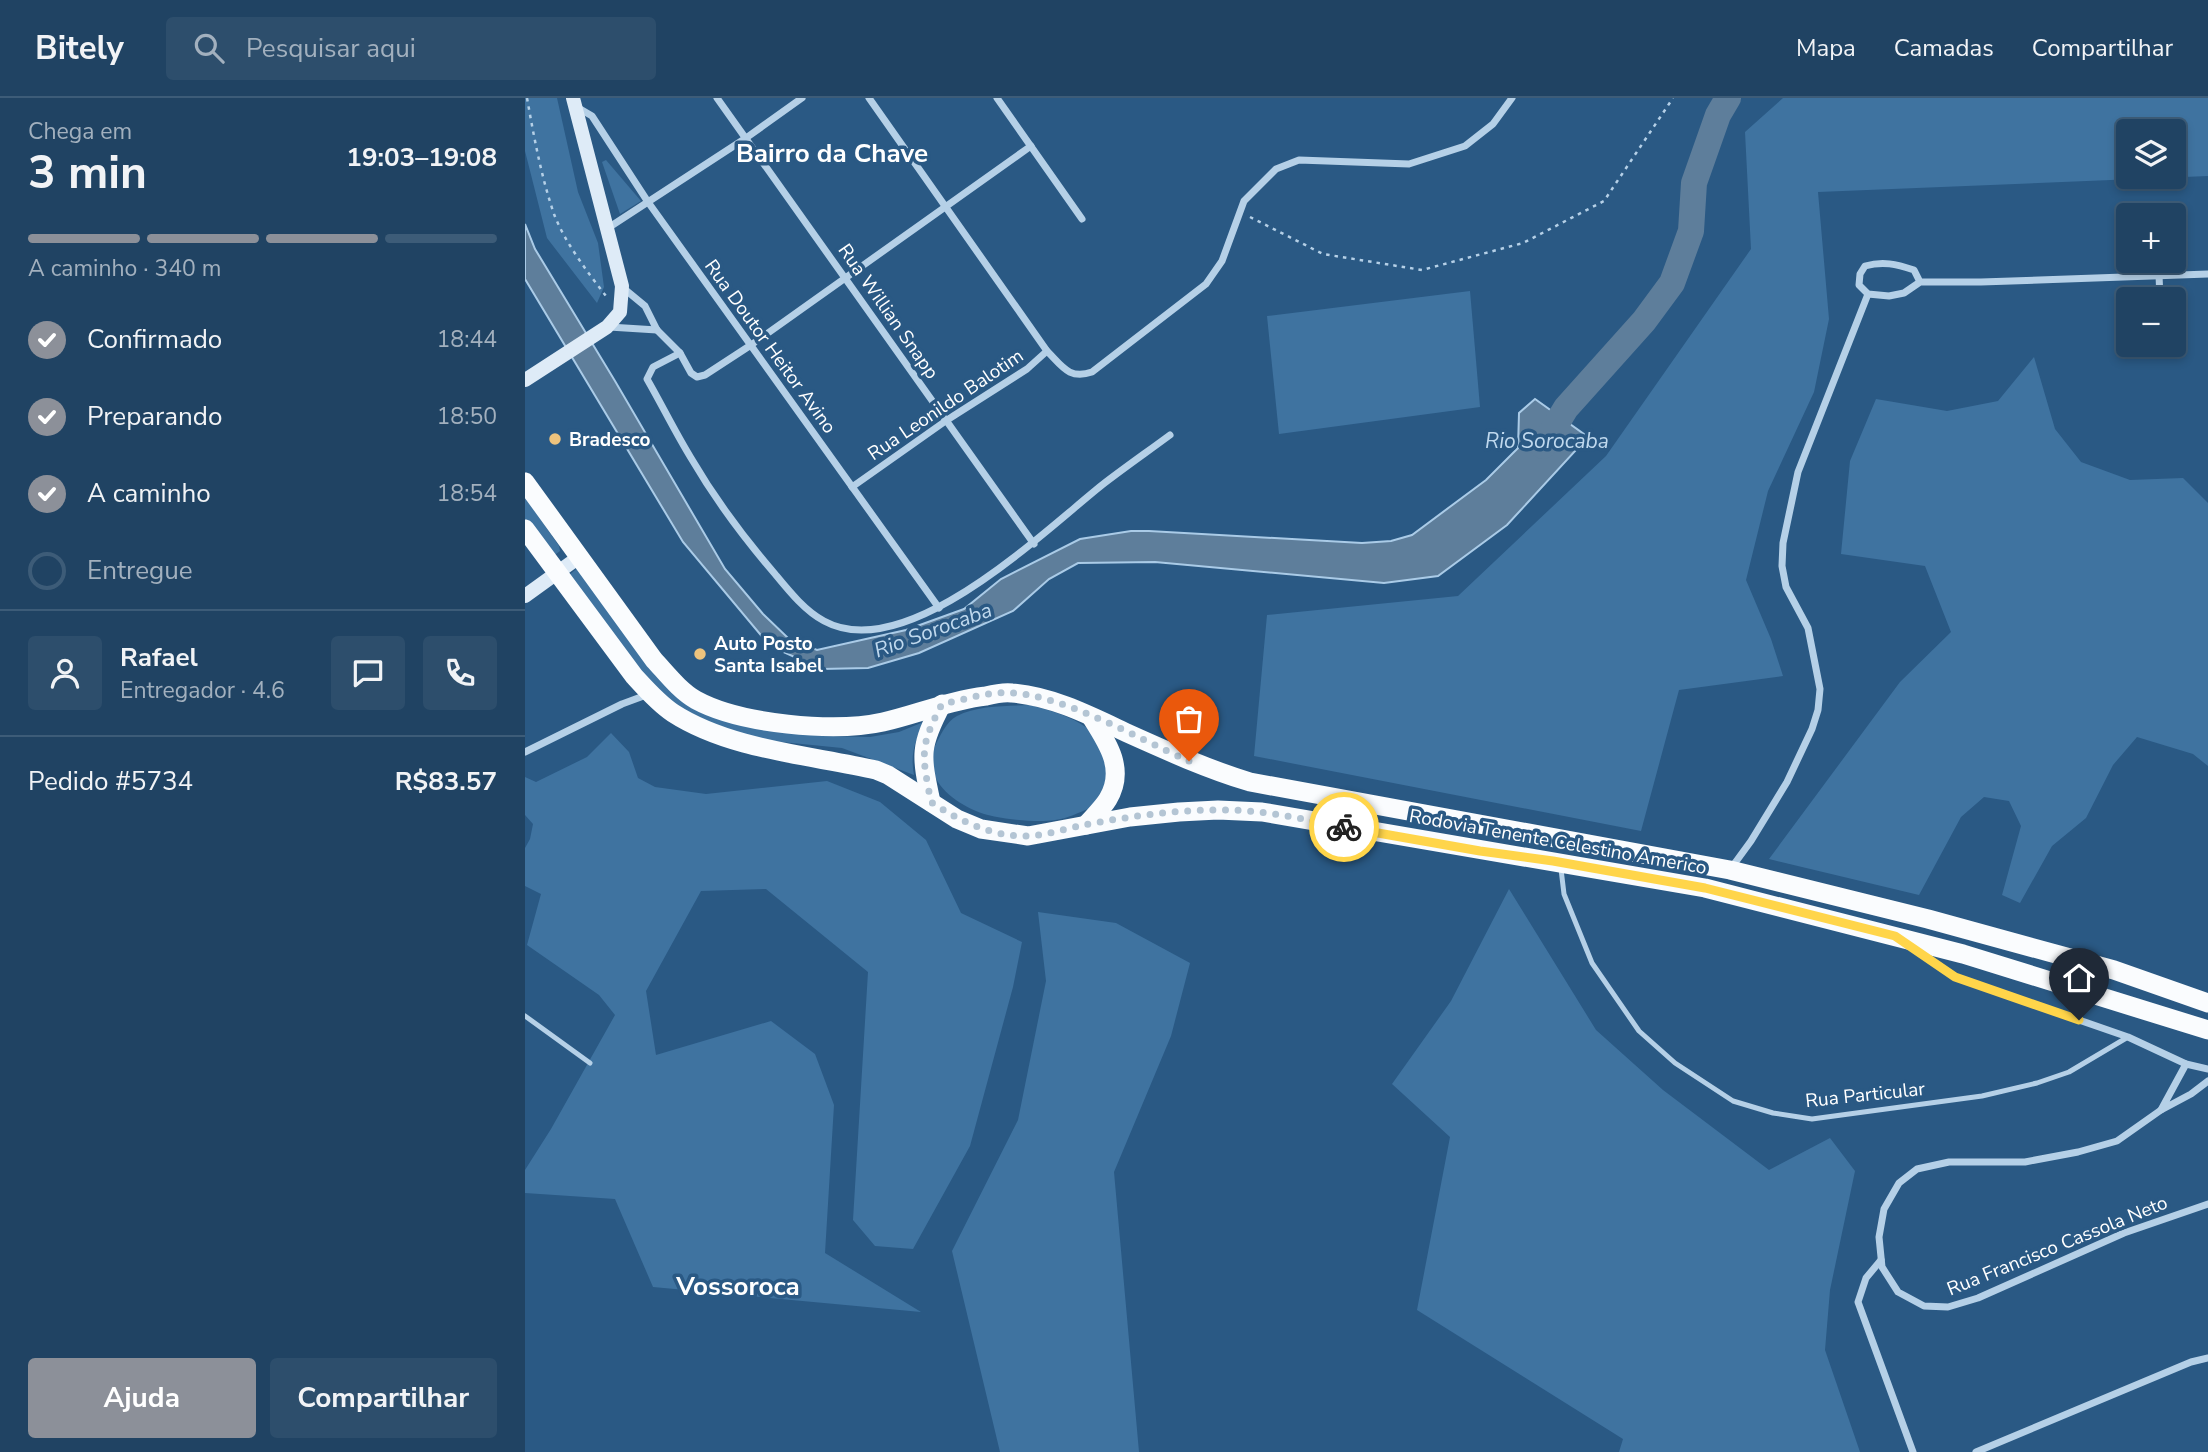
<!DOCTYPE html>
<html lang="pt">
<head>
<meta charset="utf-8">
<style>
  :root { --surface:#204363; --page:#2d4e6c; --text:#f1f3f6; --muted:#a2b0be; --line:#3d5c78; --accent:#8c9099 }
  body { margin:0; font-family:"Nunito Sans",sans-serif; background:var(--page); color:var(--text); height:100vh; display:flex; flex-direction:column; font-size:26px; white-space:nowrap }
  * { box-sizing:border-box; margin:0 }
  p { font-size:23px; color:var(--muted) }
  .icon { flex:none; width:38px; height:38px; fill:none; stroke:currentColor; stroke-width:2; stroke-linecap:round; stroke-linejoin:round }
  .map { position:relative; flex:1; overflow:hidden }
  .drawer { display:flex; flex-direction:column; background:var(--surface); width:525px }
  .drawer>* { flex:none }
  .buttons { position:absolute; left:1591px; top:21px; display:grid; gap:14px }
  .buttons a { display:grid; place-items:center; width:70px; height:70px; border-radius:7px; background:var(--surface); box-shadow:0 4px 10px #0003,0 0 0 2px var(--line); font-size:35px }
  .pin { position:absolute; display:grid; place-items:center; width:60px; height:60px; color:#fff; margin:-72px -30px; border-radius:50% 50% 50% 0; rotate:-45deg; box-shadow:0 0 7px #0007 }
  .pin .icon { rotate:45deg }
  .courier { position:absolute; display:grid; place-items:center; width:70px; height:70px; margin:-35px; border:5px solid #ffd54a; border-radius:50%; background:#fff; color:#222; box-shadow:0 2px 9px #0007 }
  .summary em { font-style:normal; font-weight:700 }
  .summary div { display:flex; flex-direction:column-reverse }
  .summary { display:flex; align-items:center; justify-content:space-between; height:119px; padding:0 28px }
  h1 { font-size:46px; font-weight:700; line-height:52px }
  .bar { display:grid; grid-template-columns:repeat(4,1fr); gap:10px 7px; align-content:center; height:84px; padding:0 28px }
  .bar i { height:9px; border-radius:5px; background:var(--line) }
  .bar .on { background:var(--accent) }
  .bar p { grid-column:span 4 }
  .line { display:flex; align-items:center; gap:18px; padding:0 28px; border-top:2px solid var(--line) }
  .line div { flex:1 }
  .round { display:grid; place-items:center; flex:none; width:74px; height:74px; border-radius:7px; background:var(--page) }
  ol { padding:0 28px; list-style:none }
  li { display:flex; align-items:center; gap:21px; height:77px }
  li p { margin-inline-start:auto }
  li .icon { padding:7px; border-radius:50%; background:var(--accent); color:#fff; stroke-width:4 }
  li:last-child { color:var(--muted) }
  li i { width:38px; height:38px; border:4px solid var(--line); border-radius:50% }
  .button { display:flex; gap:14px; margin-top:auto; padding:14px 28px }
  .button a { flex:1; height:80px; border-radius:7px; background:var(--accent); color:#fff; font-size:28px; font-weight:700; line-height:80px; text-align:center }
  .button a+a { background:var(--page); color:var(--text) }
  header { display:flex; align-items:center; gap:42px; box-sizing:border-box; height:98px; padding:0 35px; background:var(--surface); border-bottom:2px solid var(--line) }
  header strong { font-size:33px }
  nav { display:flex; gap:38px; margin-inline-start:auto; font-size:24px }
  .search { width:490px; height:63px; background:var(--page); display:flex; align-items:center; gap:18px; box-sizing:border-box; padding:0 24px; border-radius:7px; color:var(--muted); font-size:26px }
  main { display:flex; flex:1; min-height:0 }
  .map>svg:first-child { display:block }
  .green { fill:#3f73a0; fill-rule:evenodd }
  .water { fill:#5e7e9b; stroke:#aacbe7; stroke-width:2 }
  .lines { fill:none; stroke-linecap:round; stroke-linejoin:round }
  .river { stroke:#5e7e9b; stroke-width:26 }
  .path { stroke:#b5d0e7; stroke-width:2.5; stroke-dasharray:3.5 5; stroke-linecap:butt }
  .service { stroke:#b5d0e7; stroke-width:5 }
  .minor { stroke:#b5d0e7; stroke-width:7 }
  .secondary { stroke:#deebf7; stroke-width:14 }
  .trunk { stroke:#fafcfe; stroke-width:19 }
  .done { stroke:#b4c5d4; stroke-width:7; stroke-dasharray:0 12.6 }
  .route { stroke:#ffd54a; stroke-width:9 }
  .poi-dot { fill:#edc37d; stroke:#2a5984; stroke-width:2.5 }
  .labels { text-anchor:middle; stroke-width:7; stroke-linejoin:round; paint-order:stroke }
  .street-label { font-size:19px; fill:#fff; stroke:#2a5984 }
  .poi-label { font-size:19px; font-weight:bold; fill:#fff; stroke:#2a5984; text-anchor:start }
  .water-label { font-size:21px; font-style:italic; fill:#c0d9ee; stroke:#2a5984 }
  .district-label { font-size:26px; font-weight:bold; fill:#fff; stroke:#2a5984 }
</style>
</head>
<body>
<header>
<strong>Bitely</strong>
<div class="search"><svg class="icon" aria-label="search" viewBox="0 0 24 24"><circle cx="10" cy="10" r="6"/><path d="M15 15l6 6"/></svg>Pesquisar aqui</div>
<nav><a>Mapa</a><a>Camadas</a><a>Compartilhar</a></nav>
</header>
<main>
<section class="drawer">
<div class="summary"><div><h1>3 min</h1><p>Chega em</p></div><em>19:03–19:08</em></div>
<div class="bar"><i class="on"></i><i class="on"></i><i class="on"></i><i></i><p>A caminho · 340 m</p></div>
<ol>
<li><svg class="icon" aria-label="check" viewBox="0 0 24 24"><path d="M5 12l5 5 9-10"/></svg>Confirmado<p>18:44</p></li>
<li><svg class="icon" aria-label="check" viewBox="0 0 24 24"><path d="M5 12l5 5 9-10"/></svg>Preparando<p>18:50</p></li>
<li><svg class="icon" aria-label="check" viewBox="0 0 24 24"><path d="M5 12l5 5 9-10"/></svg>A caminho<p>18:54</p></li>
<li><i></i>Entregue</li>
</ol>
<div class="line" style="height:126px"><a class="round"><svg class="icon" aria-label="person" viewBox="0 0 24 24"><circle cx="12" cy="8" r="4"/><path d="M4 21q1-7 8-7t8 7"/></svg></a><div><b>Rafael</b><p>Entregador · 4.6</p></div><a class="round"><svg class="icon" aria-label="chat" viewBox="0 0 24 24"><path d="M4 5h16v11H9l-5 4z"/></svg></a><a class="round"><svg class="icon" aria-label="phone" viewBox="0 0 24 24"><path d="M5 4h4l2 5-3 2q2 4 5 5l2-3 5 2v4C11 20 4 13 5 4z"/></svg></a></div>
<div class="line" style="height:91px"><div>Pedido #5734</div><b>R$83.57</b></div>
<div class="button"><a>Ajuda</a><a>Compartilhar</a></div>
</section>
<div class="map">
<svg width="1683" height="1354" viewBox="0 0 1683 1354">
  <rect width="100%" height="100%" fill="#2a5984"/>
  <g class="green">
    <path d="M0,0H32L53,94L73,145L79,189L72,205L22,140L0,53Z"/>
    <path d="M1258,0H1683V78L1293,94L1304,221L1289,294L1243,393L1221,482L1246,541L1258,578L1154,592L1116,733L729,658L742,517L933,498L1081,358L1226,151L1220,34ZM1603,33H1648V79H1603Z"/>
    <path d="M81,62L116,103L95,116L77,64Z"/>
    <path d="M945,193L955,309L754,336L742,218Z"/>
    <path d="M1509,259L1530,331L1556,364L1605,382L1658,380L1683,405V668L1668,656L1612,639L1588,667L1561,720L1527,748L1495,805L1477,797L1496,728L1484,703L1459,699L1436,719L1394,797L1244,761L1375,584L1426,534L1400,468L1316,456L1325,363L1351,301L1422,313L1473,303Z"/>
    <path d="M0,399L34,448L35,453L27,459L0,425Z"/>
    <path d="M54,469L158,602L300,638L345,639L374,634L401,623C390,641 385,656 389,677L317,650L226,641L175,623L119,584L44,477Z"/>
    <path d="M505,607C539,616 584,629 583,671C583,672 583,680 582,681C579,691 571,701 566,710C554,714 542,721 530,722C511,725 468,721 451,713C425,702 397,679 410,648C415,638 421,624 432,618C452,607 483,608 505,607Z"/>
    <path d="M86,635L104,654L113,680L130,689L181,696L302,683L355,704L401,742L436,815L497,844L488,889L445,1048L388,1151L350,1148L328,1122L343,874L241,791L176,793L121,893L131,957L246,923L290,956L309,1007L300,1155L396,1214L128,1189L90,1101L0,1095V1072L26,1031L90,917L74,897L2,847L16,796L0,788V750L5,741L8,726L0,717V679L11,684L62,659Z"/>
    <path d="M984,791L1071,932L1138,992L1244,1072L1305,1040L1330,1073L1305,1192L1300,1252L1335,1354H1094L1098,1341L892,1212L925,1039L867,986L926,903Z"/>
    <path d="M513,814L591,825L665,865L646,938L589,1074L614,1354H475L427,1153L493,1022L521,883Z"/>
  </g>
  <path class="water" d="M0,126L10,151L90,283L200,471L238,516L264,541L292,552L381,532L439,511L476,481L555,441L606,433H624L837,445L866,443L887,437L961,382L993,350L994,315L1010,301L1063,339L982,427L913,478L859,485L630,464L553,465L524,481L488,513L394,555L343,570L296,571L245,548L158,444L0,181Z"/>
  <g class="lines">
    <path class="river" d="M1018,348L1041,310L1119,223L1147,185L1166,133L1169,85L1193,17L1203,0"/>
    <g class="path">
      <path d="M2,0C9,39 16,78 29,116C39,143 63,175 81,198"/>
      <path d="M725,119L798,156L897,172L998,145L1079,103L1148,0"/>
    </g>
    <g class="service">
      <path d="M1036,771L1039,796L1067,865L1114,933L1150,965L1208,1003L1248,1015L1287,1021L1457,998L1512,985L1544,974L1603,939"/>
      <path d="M0,918L65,965"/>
    </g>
    <g class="minor">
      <path d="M192,0L509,446"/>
      <path d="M344,0L522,253C537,268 544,282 567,274L681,186L697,163L719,103L751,71L774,62L884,66L940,48L968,26L987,0"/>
      <path d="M472,0L557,121"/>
      <path d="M50,8L67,18L123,104L414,510"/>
      <path d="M83,130L221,40L277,0"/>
      <path d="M1634,177L1635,201"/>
      <path d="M1395,184L1389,172C1371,166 1358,163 1340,168L1335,176L1334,187L1343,196L1364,198L1379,195L1395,184H1456L1683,176"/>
      <path d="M97,189L120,208L132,232L155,255L166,275L172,279L180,277L226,247L506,48"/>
      <path d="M84,229L132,232"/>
      <path d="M1638,247V253"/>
      <path d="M155,255L128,269L122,281C137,307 150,334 166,360C190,401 219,440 250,476C264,493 280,513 299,523C381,568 518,434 577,387C599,370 622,354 645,337"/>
      <path d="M327,389L422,322L502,271L522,253"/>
      <path d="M0,654L97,606L124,596"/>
      <path d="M1207,769L1226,743L1262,684L1287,631L1293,612L1295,591L1283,530L1261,489L1257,468L1258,445L1273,374L1343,196"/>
      <path d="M1388,850L1430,879L1603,939L1661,966L1683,971"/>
      <path d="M1661,966L1636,1012L1666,996L1683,983"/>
      <path d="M1636,1012L1592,1043L1553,1054L1500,1064H1424L1392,1071L1374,1085L1359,1111L1354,1139L1357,1169L1373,1194L1399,1208L1423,1209L1453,1200L1599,1135L1683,1106"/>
      <path d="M1356,1162L1341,1180L1333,1204L1388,1354"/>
      <path d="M1451,1354L1666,1264L1683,1260"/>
    </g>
    <g class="secondary">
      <path d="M0,282L82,229L95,214L97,188L48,0"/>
      <path d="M0,498L54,459"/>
    </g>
    <g class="trunk">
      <path d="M0,384L129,562C142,576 155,593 171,602C215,626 309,635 358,624C393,616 425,602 461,598C469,596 479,594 487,595C527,598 566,618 602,635C642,653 682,671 725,684L1205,772L1403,821L1589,872L1683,905"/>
      <path d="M0,431L109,578C121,591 133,605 148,615C205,652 286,657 351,672L363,677L432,721L456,731L503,738L605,719L654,714L693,712L737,714L1180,790L1438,856L1683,932"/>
      <path d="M406,704C396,657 394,649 417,606"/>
      <path d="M561,727C568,719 577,711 583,701C601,671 582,644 566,619"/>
    </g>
  </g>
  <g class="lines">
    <path class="done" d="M664,663C614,641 540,598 487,595C464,593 439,602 417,606C394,649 397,657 406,704C435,723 465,738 500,738C519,738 540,731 558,727C602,719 647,712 692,712C735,711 777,721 819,729"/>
    <path class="route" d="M819,729L955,753L1028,763L1180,790L1370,838L1430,879L1554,922"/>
  </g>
  <g class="poi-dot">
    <circle cx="30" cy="341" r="7"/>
    <circle cx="175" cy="556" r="7"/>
  </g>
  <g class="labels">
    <g class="street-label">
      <text transform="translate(364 213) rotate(55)" y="7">Rua Willian Snapp</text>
      <text transform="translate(246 248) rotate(54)" y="7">Rua Doutor Heitor Avino</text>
      <text transform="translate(420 306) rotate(-34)" y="7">Rua Leonildo Balotim</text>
      <text transform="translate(1033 743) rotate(10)" y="7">Rodovia Tenente Celestino Americo</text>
      <text transform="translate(1340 996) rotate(-6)" y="7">Rua Particular</text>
      <text transform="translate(1532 1147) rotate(-22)" y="7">Rua Francisco Cassola Neto</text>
    </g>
    <g class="poi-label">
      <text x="44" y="348">Bradesco</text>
      <text x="189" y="552">Auto Posto<tspan x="189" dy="22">Santa Isabel</tspan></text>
    </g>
    <g class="water-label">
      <text x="1022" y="350">Rio Sorocaba</text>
      <text transform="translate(408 532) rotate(-20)" y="7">Rio Sorocaba</text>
    </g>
    <g class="district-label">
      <text x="307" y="64">Bairro da Chave</text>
      <text x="213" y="1197">Vossoroca</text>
    </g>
  </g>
</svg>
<div class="buttons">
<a><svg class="icon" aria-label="layers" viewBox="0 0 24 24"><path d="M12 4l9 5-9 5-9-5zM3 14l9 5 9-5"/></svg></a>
<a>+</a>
<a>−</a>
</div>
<div class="pin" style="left:664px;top:663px;background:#ea580c"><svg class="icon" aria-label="bag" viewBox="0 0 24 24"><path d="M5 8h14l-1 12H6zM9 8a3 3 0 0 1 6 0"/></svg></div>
<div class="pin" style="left:1554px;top:922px;background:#1f2937"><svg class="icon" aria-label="home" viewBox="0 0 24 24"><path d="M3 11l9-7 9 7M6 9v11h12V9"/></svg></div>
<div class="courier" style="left:819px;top:729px"><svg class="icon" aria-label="bike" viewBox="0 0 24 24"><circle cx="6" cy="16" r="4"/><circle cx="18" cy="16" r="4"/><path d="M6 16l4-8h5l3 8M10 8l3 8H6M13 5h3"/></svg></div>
</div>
</main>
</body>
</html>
